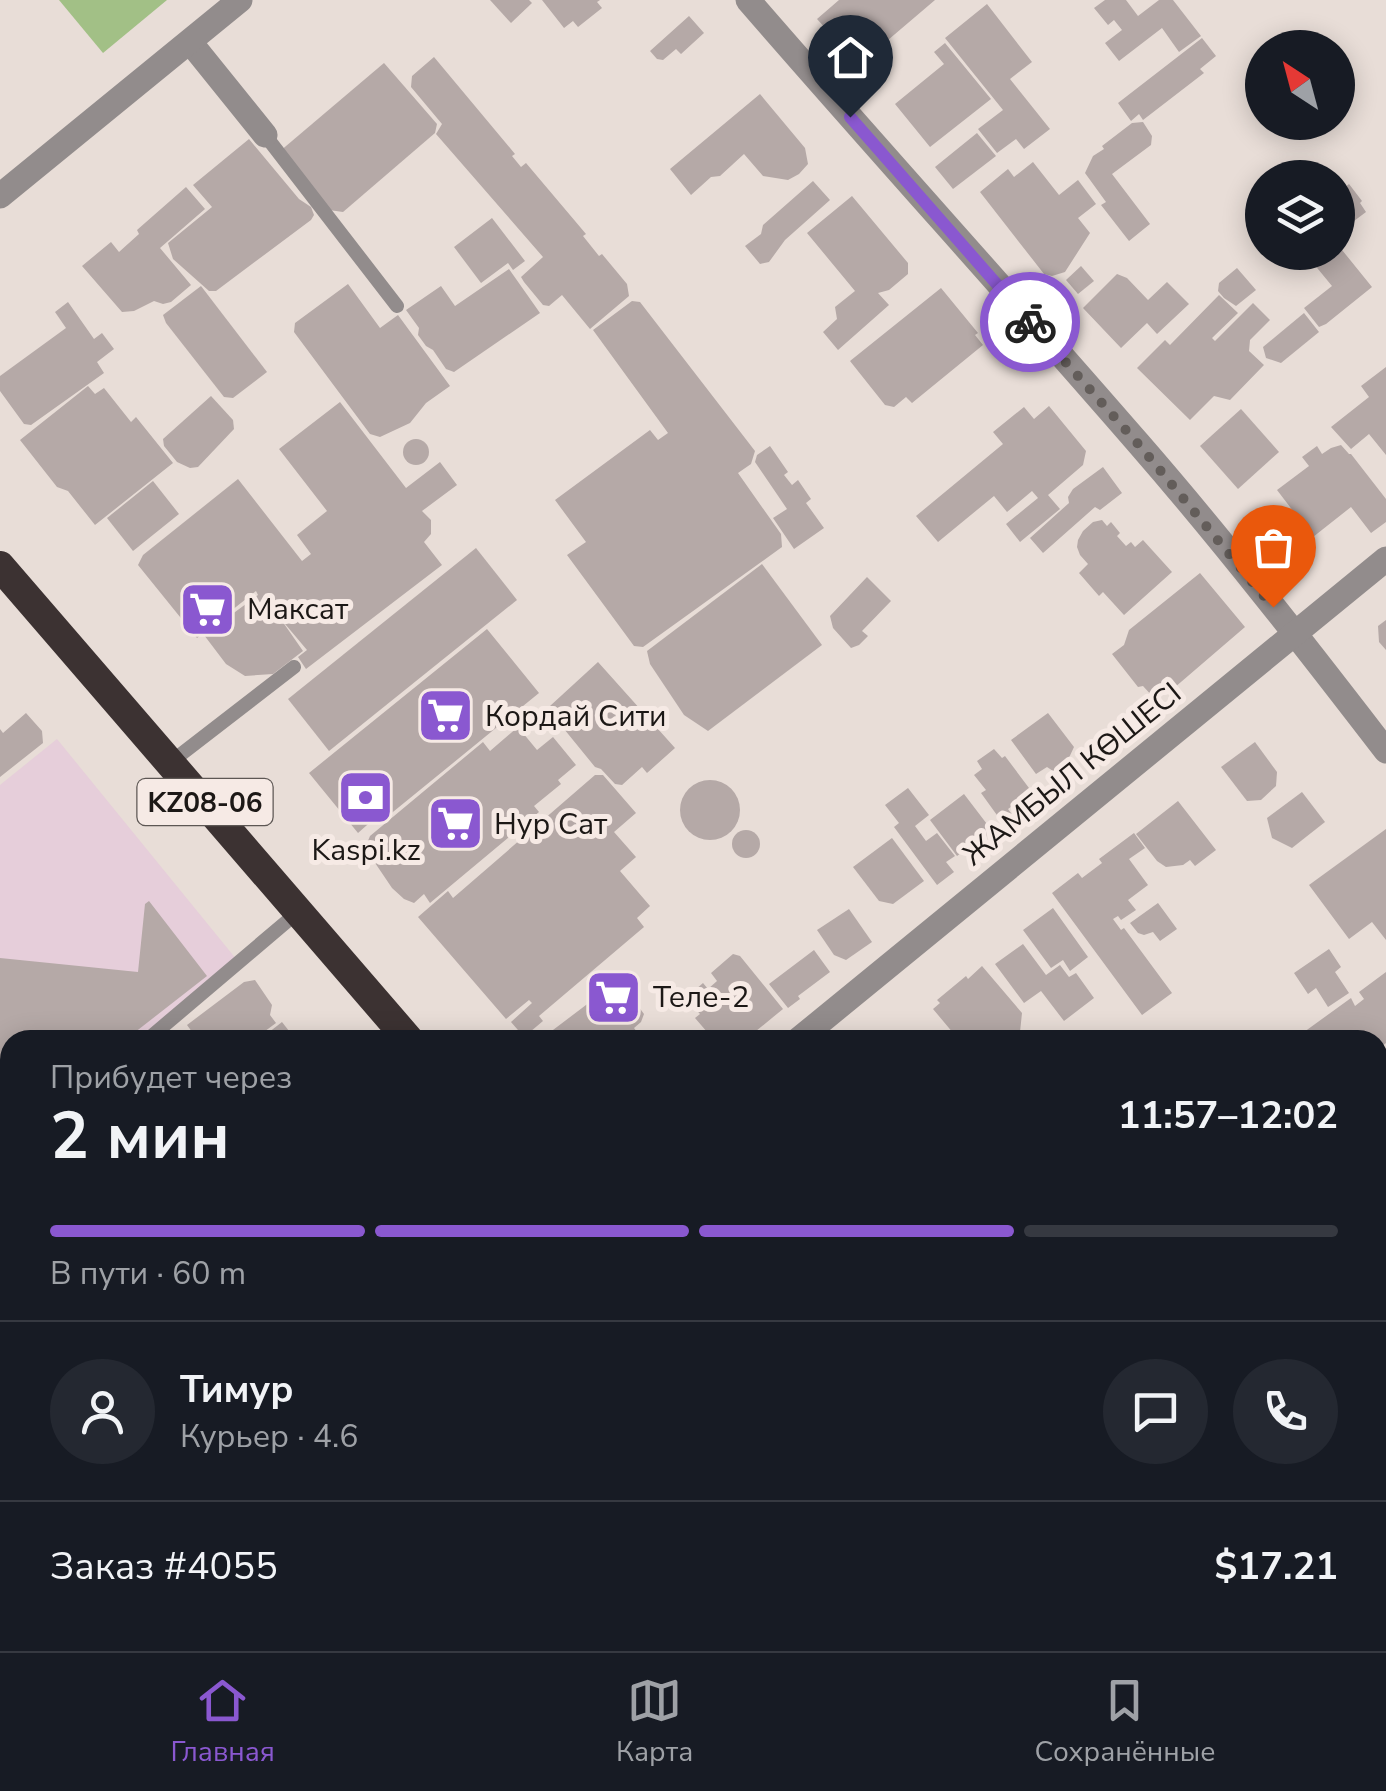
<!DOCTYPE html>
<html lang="ru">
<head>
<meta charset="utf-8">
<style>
  :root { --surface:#171b24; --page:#242831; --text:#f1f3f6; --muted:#9ea1a6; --line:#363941; --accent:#8a58d0 }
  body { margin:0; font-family:"Nunito Sans",sans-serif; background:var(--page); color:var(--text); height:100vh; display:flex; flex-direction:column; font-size:38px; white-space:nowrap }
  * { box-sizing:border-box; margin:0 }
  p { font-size:32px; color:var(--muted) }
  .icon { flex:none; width:55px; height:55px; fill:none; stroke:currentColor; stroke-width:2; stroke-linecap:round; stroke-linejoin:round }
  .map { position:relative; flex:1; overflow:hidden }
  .drawer { position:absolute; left:0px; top:1030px; width:1388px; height:622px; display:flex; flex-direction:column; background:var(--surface); border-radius:30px 30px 0 0; box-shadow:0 5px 25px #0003 }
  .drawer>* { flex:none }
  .needle { width:65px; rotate:324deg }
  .tools { position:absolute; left:1245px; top:30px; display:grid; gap:20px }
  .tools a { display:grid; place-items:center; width:110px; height:110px; border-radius:50%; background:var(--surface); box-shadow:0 5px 25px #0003; font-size:50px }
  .pin { position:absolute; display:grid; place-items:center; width:85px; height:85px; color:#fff; margin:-102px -42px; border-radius:50% 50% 50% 0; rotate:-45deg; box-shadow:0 0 10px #0007 }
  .pin .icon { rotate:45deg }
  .courier { position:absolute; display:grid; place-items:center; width:100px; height:100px; margin:-50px; border:8px solid #8a58d0; border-radius:50%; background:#fff; color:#222; box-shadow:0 2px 12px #0007 }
  .summary em { font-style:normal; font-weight:700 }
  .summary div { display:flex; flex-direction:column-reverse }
  .summary { display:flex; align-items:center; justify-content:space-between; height:170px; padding:0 50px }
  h1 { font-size:65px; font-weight:700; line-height:75px }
  .bar { display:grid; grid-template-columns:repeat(4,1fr); gap:15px 10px; align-content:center; height:120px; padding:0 50px }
  .bar i { height:12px; border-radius:8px; background:var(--line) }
  .bar .current { background:var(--accent) }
  .bar p { grid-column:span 4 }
  .line { display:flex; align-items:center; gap:25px; padding:0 50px; border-top:2px solid var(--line) }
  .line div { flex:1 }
  .round { display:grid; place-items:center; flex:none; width:105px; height:105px; border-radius:52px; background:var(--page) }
  .dock { display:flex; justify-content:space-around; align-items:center; height:140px; border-top:2px solid var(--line); background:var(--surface); font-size:28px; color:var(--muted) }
  .dock a { display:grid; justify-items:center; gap:5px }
  .dock .current { color:var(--accent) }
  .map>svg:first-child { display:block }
  .commercial { fill:#e6ceda }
  .green { fill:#a2c086 }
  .building { fill:#b5a9a7 }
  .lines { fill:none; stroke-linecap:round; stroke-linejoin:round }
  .lane { stroke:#928c8c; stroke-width:14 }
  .street { stroke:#928c8c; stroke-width:25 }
  .highway { stroke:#3c3232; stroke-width:30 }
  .done { stroke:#635d5a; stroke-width:10; stroke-dasharray:0 18 }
  .route { stroke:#8a58d0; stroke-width:12 }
  .labels { text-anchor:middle; stroke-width:10; stroke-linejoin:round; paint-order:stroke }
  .shield { fill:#f6eae5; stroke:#5d5754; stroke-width:2.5 }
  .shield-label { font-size:28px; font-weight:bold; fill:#1c1816 }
  .poi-label { font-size:30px; fill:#1c1816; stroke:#f6eae5; text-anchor:start }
  .street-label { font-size:30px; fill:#1c1816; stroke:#f6eae5 }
</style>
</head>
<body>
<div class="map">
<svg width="1386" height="1651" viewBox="0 0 1386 1651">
  <rect width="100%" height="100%" fill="#e8ddd7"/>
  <path class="commercial" d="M57,739L237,960L139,1040H10V1457L0,1465V785Z"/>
  <path class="green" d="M59,0H167L103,53Z"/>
  <g class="building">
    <path d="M490,0H529L532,3L511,23Z"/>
    <path d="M542,0H600L597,2L602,8L578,27L573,21L564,28Z"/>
    <path d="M839,0H935L861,63L848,59L842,52L833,60L817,41L828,31L817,19Z"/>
    <path d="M1105,0H1126L1138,16L1159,0H1173L1201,36L1179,52L1162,28L1119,61L1105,43L1122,30L1114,20L1108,25L1094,8Z"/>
    <path d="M987,4L1032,62L1010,79L1050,129L1024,149L1016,139L997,153L978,129L1003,110L945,38Z"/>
    <path d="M689,16L704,33L681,54L676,49L663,60L657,59L650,51Z"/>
    <path d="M1202,38L1216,56L1200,69L1204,73L1143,120L1139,114L1131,121L1118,103Z"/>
    <path d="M945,43L991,99L930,147L895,104L944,64L934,52Z"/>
    <path d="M434,57L515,154L512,156L521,167L526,163L586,234L583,236L599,256L602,254L627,284L629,296L590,329L562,295L549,306L543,305L524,282L521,277L543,257L436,134L442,124L411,87L412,76Z"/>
    <path d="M384,63L437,124L435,133L343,212L329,210L279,152Z"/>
    <path d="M760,94L805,148L808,164L799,174L788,180L763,176L744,154L720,176L711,177L691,195L670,169Z"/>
    <path d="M1143,122L1152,136L1151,145L1112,174L1150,224L1129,241L1101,205L1106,202L1085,173L1093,156L1104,149L1102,146L1132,123Z"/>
    <path d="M977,133L996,156L953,189L935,167Z"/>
    <path d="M249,139L299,199L311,207L314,215L311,220L216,291H209L173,259L168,243L212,207L193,185Z"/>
    <path d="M1033,162L1059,195L1078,180L1096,204L1078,218L1090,233L1065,272L1052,276L1044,274L980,192L1008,169L1014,177Z"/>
    <path d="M813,181L830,200L785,240L769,262L760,264L745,246L761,234L763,225Z"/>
    <path d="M1349,184L1362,201L1360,203L1366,212L1338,233V193Z"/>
    <path d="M186,187L205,209L160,248L191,285L171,302L163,304L154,301L134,311L122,312L82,266L111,242L119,252L139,234L137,230Z"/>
    <path d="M852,196L908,263V274L889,290L878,293L889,305L838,350L823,332L837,319L835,307L855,291L807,233Z"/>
    <path d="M492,218L525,261L513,270L508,263L481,283L454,247Z"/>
    <path d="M1338,245L1372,287L1326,324L1319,327L1304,308L1332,286L1304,252H1338Z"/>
    <path d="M1081,266L1094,281L1078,294L1066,280Z"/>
    <path d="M1237,268L1256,290L1236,306L1224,298L1218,291L1219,283Z"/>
    <path d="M509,269L540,313L454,372L446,369L433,350L426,346L418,335L419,328L406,310L441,286L455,306Z"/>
    <path d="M1117,274L1127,278L1148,300L1167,282L1189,304L1157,334L1147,323L1121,348L1083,308Z"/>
    <path d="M348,284L380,328L398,315L450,386L426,403L410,423L380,437L370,434L294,332L295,323Z"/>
    <path d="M201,286L267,372L233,398L224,397L166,323L163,315Z"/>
    <path d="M941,288L978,333L975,335L983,345L912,403L906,397L894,407L885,405L850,361Z"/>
    <path d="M1219,295L1238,313L1212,338L1215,341L1253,303L1270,320L1250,340L1249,351L1264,365L1230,400L1214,396L1190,420L1137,368L1165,340L1170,345Z"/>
    <path d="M632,301L640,302L755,451L751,464L738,473L781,534L782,547L643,647L634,646L567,555L586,542L555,500L650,430L658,440L668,433L593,330Z"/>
    <path d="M68,302L94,339L102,333L114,349L97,362L104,373L31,425L24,424L0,391V376L66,328L55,312Z"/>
    <path d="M1304,313L1319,332L1281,363L1266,358L1263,347Z"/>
    <path d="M1386,367V455L1369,434L1351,449L1331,427L1369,397L1361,386Z"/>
    <path d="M88,386L95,394L104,388L131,422L136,417L173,463L95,525L68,491L57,487L20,440Z"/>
    <path d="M211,396L233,420L234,429L198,467L190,468L177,462L164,446L163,439Z"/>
    <path d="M340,402L406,488L440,462L457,485L422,511L431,520V534L424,542L442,565L306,669L298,657L307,650L280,618L303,651L273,674L245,676L226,664L204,635L258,595L256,591L197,638L138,565L143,555L238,479L302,561L311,554L297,535L327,511L279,449Z"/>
    <path d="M1049,406L1086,451L1083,465L1048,495L1060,509L1020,542L1006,524L1038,498L1032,491L1007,512L994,496L938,542L916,516L1003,444L993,432L1024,407L1034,419Z"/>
    <path d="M1241,409L1279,452L1238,489L1200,446Z"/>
    <circle cx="416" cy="452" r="13"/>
    <path d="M1341,445L1349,454H1351L1386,499V522L1371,533L1351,507L1313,537L1277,490L1309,466L1302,457L1317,446L1322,454L1331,448Z"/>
    <path d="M770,446L788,472L784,475L792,485L798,480L811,499L806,503L824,528L794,549L773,518L787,509L755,462L757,455Z"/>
    <path d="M1103,467L1122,493L1100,510L1095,507L1043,553L1030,538L1069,503L1068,497L1073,489Z"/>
    <path d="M153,481L179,514L133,551L107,518Z"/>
    <path d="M1102,520L1107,526L1111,522L1120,533L1117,536L1126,546L1131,542L1135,547L1143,540L1172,572L1124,615L1103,592L1099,596L1079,573L1088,564L1080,555L1077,547L1078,540L1083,531L1093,522Z"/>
    <path d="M476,548L517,600L329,751L288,699Z"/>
    <path d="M762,564L822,645L708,731L684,715L650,664L647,651Z"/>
    <path d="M1200,573L1245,627L1167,694L1164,690L1154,698L1143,686L1138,687L1112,654L1124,645L1129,630Z"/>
    <path d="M867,577L891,601L862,631L868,636L859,645L851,648L833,628L830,616Z"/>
    <path d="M1386,620V650L1379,642L1378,626Z"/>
    <path d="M487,629L539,693L388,816L384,810L358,833L309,773Z"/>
    <path d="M598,662L675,748L647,773L642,767L622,785L615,784L601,769L595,767L551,713L550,706Z"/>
    <path d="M26,713L42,731L43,743L0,777V729L3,733Z"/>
    <path d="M1048,713L1074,747L1067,762L1053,771L1047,767L1036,774L1011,740Z"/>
    <path d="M518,727L537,750L553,737L576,765L558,780L561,784L534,806L539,812L430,903L424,894L414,903L404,899L392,888L365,848L370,836L483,742L490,751Z"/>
    <path d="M1255,742L1277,772L1276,786L1261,800L1247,801L1221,767Z"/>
    <path d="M994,749L1002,758L1005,756L1032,792L1008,809L1017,821L1007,829L981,793L986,790L974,775L982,769L977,761Z"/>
    <path d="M595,775H603L636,813L614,832L636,857L620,871L650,906L637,918L644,927L539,1016L543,1021L524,1037L511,1022L532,1003L529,1000L506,1019L418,917L448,891L453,898Z"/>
    <circle cx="710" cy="810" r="30"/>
    <path d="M908,788L929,815L915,826L926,841L937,833L955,856L946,862L954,872L937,885L894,827L899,823L885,805Z"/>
    <path d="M1302,792L1325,822L1292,848L1272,838L1267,818Z"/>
    <path d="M964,794L990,828L983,846L973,849L970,846L957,856L930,820Z"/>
    <path d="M1178,801L1216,850L1195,866L1190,860L1183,865L1166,867L1157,861L1136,834Z"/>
    <path d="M1386,829V940L1372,922L1349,939L1309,885Z"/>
    <circle cx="746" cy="844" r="14"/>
    <path d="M1134,833L1145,848L1129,859L1148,885L1128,900L1136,910L1121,920L1118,916L1113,919L1121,930L1124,928L1172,993L1142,1015L1052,893L1078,873L1082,878L1102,863L1099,859Z"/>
    <path d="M892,838L924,881L893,904L879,901L853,867Z"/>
    <path d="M149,901L207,976L125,1040H91L84,1030L71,1040H10V1088L0,1096V958L138,972L145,904Z"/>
    <path d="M1158,903L1177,929L1160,941L1153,932L1144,935L1138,933L1130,923Z"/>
    <path d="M1053,908L1088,957L1070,971L1063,960L1051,968L1023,930Z"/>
    <path d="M849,909L872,942L846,960L834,955L817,930Z"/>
    <path d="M1023,944L1046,975L1060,965L1069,977L1076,973L1094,998L1064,1021L1041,991L1024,1003L995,964Z"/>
    <path d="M1329,949L1341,967L1335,972L1349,993L1328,1007L1316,988L1308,994L1294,973Z"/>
    <path d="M814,950L830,972L798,996L800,999L788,1008L769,984Z"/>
    <path d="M733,954L740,956L783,1009L745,1040H714L695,1018L700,1014L686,998L703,983L708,989L717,981L711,973Z"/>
    <path d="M982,966L1022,1013L1020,1032L1015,1040H959L933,1009L940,1003L937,1000L966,976L968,979Z"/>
    <path d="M1386,972V1043L1378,1049V1040H1293L1351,998L1355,1006L1364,999L1359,992Z"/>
    <path d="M255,980L272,1005L270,1015L276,1023L253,1040H198L187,1025L244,982Z"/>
    <path d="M619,980L644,1014L641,1022L634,1028L643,1040H561L553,1030Z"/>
    <path d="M282,1022L296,1040H259Z"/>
    <path d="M1386,1202V1302L1378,1308V1207Z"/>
    <path d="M10,1306V1372L0,1359V1314Z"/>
    <path d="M1378,1365L1386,1378V1453L1378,1446Z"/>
    <path d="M1386,1457V1518L1384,1515L1378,1520V1463Z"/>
    <path d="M10,1480V1533L0,1526V1487Z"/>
    <path d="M2,1542L10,1552V1593L1,1600L0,1543Z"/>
    <path d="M10,1602V1642H40L29,1651H0V1610Z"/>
    <path d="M227,1642H267L257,1651H234Z"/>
    <path d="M282,1642H298L305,1651H271Z"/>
    <path d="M302,1642H441L430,1651H309Z"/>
    <path d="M445,1642H460L467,1651H434Z"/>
    <path d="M570,1642H607L613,1651H571L575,1648Z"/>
    <path d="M609,1642H643L650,1651H616Z"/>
    <path d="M1111,1642H1225L1232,1651H1100Z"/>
    <path d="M1286,1642H1298L1305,1651H1276Z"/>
  </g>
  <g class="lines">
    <g class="lane">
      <path d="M265,135L397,306"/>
      <path d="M171,762L294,667"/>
      <path d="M147,1040L298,912"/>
      <path d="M0,1161L10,1152"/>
      <path d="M213,1642L221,1651"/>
      <path d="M1084,1651L1095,1642"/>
    </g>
    <g class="street">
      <path d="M748,0C877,149 1010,295 1139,444C1225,543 1306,647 1386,751"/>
      <path d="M190,42L265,135"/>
      <path d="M0,196L240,0"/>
      <path d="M798,1040L1386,559"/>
      <path d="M83,1651L93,1642"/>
    </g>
    <g class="highway">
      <path d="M0,566L409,1040"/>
      <path d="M930,1642L938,1651"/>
    </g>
  </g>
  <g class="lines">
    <path class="done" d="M1030,322L1140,446L1273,607"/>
    <path class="route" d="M850,117L1030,322"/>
  </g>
  <defs>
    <symbol id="supermarket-square" viewBox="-11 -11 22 22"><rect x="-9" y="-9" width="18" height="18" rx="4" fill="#8a58d0" stroke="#f6eae5"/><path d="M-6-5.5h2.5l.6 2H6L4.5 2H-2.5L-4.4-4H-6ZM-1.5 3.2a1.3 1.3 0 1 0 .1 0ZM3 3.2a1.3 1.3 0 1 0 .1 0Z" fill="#fff"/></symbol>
    <symbol id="bank-square" viewBox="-11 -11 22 22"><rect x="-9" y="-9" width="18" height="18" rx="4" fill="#8a58d0" stroke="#f6eae5"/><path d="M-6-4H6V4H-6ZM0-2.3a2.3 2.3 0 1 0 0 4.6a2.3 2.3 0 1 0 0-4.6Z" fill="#fff"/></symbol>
  </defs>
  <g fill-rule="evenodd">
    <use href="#supermarket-square" x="176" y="578" width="63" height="63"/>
    <use href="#supermarket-square" x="414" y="684" width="63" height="63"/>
    <use href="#bank-square" x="334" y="766" width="63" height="63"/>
    <use href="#supermarket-square" x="424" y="792" width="63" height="63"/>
    <use href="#supermarket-square" x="582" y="966" width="63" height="63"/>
  </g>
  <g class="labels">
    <rect class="shield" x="137.5" y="779" width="135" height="46" rx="8"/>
    <g class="shield-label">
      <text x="205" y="812">KZ08-06</text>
    </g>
    <g class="poi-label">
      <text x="247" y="619">Максат</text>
      <text x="485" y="726">Кордай Сити</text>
      <text x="494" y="834">Нур Сат</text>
      <text x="366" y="860" text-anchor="middle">Kaspi.kz</text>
      <text x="653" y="1007">Теле-2</text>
    </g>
    <g class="street-label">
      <text transform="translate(1072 774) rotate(-39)" y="10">ЖАМБЫЛ КӨШЕСІ</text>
    </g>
  </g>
</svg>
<div class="tools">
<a><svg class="needle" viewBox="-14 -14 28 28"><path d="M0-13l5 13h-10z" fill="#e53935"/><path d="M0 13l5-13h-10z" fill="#9ea1a6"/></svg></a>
<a><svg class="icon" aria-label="layers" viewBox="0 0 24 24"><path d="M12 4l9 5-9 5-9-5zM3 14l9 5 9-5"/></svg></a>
</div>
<div class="pin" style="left:1273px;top:607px;background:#ea580c"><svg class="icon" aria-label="bag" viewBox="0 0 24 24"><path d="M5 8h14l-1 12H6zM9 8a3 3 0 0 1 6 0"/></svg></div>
<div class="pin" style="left:850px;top:117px;background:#1f2937"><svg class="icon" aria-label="home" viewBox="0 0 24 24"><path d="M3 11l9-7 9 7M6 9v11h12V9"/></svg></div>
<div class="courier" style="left:1030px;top:322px"><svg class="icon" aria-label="bike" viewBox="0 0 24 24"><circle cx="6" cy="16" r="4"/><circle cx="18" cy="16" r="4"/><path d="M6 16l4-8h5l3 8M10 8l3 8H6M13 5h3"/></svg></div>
<section class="drawer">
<div class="summary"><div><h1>2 мин</h1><p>Прибудет через</p></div><em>11:57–12:02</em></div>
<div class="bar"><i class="current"></i><i class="current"></i><i class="current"></i><i></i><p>В пути · 60 m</p></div>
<div class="line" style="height:180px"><a class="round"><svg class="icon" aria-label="person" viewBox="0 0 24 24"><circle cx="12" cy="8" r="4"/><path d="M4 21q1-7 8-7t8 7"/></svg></a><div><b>Тимур</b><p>Курьер · 4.6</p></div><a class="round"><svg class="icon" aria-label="chat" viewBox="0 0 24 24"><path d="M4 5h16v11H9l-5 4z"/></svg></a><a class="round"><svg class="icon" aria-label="phone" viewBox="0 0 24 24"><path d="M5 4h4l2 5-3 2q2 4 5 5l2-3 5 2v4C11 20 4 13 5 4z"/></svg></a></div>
<div class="line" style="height:130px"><div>Заказ #4055</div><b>$17.21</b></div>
</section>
</div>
<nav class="dock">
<a class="current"><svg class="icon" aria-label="home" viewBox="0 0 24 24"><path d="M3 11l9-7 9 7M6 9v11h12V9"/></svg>Главная</a>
<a><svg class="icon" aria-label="map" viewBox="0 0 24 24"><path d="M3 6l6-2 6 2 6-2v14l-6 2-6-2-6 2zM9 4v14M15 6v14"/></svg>Карта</a>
<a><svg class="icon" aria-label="saved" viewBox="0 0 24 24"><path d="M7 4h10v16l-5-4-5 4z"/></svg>Сохранённые</a>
</nav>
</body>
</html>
